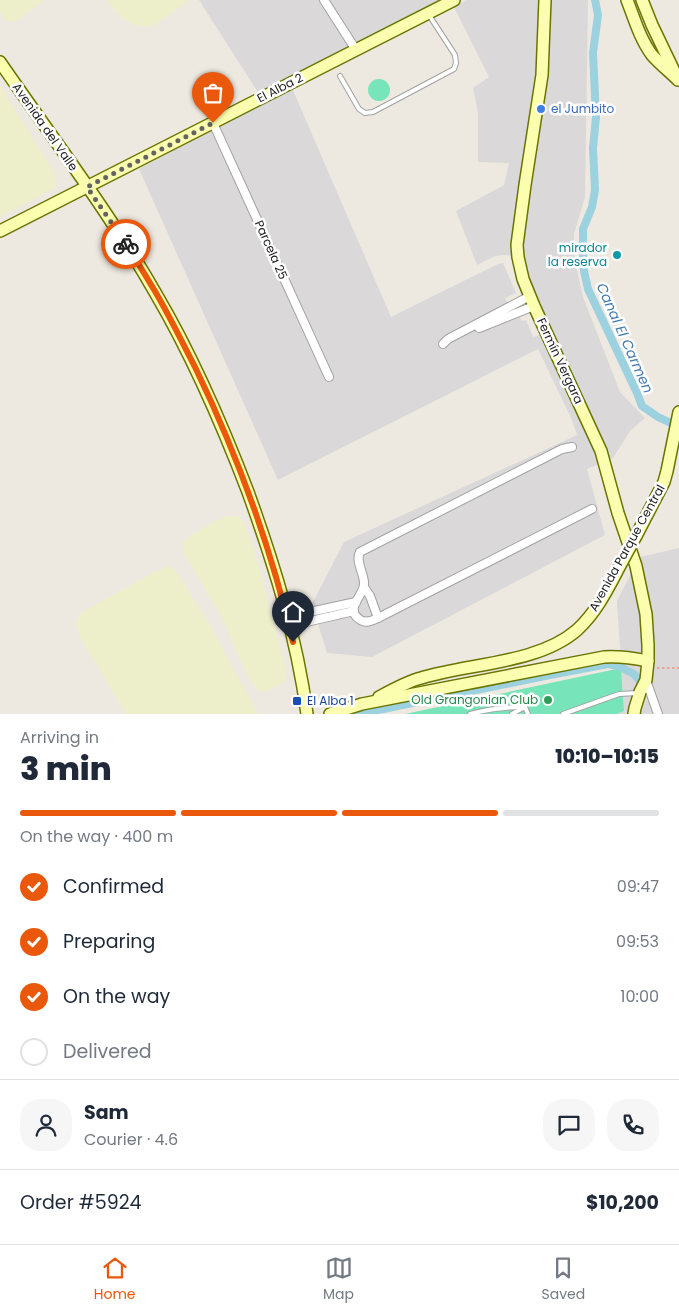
<!DOCTYPE html>
<html lang="en">
<head>
<meta charset="utf-8">
<style>
  :root { --surface:#fff; --page:#f6f6f7; --text:#1f2937; --muted:#747a83; --line:#e0e1e3; --accent:#ea580c }
  body { margin:0; font-family:Poppins,sans-serif; background:var(--page); color:var(--text); height:100vh; display:flex; flex-direction:column; font-size:19px; white-space:nowrap }
  * { box-sizing:border-box; margin:0 }
  p { font-size:16px; color:var(--muted) }
  .icon { flex:none; width:28px; height:28px; fill:none; stroke:currentColor; stroke-width:2; stroke-linecap:round; stroke-linejoin:round }
  .map { position:relative; height:714px; overflow:hidden }
  .sheet { display:flex; flex-direction:column; background:var(--surface); flex:1 }
  .sheet>* { flex:none }
  .pin { position:absolute; display:grid; place-items:center; width:42px; height:42px; color:#fff; margin:-51px -21px; border-radius:50% 50% 50% 0; rotate:-45deg; box-shadow:0 0 5px #0007 }
  .pin .icon { rotate:45deg }
  .courier { position:absolute; display:grid; place-items:center; width:50px; height:50px; margin:-25px; border:4px solid #ea580c; border-radius:50%; background:#fff; color:#222; box-shadow:0 1px 6px #0007 }
  .summary em { font-style:normal; font-weight:800 }
  .summary div { display:flex; flex-direction:column-reverse }
  .summary { display:flex; align-items:center; justify-content:space-between; height:85px; padding:0 20px }
  h1 { font-size:32px; font-weight:800; line-height:38px }
  .bar { display:grid; grid-template-columns:repeat(4,1fr); gap:8px 5px; align-content:center; height:60px; padding:0 20px }
  .bar i { height:6px; border-radius:4px; background:var(--line) }
  .bar .on { background:var(--accent) }
  .bar p { grid-column:span 4 }
  .line { display:flex; align-items:center; gap:12px; padding:0 20px; border-top:1px solid var(--line) }
  .line div { flex:1 }
  .round { display:grid; place-items:center; flex:none; width:52px; height:52px; border-radius:20px; background:var(--page) }
  ol { padding:0 20px; list-style:none }
  li { display:flex; align-items:center; gap:15px; height:55px }
  li p { margin-inline-start:auto }
  li .icon { padding:5px; border-radius:50%; background:var(--accent); color:#fff; stroke-width:4 }
  li:last-child { color:var(--muted) }
  li i { width:28px; height:28px; border:2px solid var(--line); border-radius:50% }
  .tabs { display:flex; justify-content:space-around; align-items:center; height:70px; border-top:1px solid var(--line); background:var(--surface); font-size:14px; color:var(--muted) }
  .tabs a { display:grid; justify-items:center; gap:2px }
  .tabs .on { color:var(--accent) }
  .map>svg:first-child { display:block }
  .residential { fill:#dad8d8 }
  .farmland { fill:#ecefc9 }
  .pitch { fill:#77e4b9 }
  .lines { fill:none; stroke-linecap:round; stroke-linejoin:round }
  .canal { stroke:#9cd1df; stroke-width:8 }
  .lane-casing { stroke:#a2a2a2; stroke-width:6 }
  .street-casing { stroke:#a2a2a2; stroke-width:10 }
  .secondary-casing { stroke:#697500; stroke-width:14 }
  .path { stroke:#ff7060; stroke-width:1; stroke-dasharray:2.5 2.5; stroke-linecap:butt }
  .lane { stroke:#fff; stroke-width:4 }
  .street { stroke:#fff; stroke-width:8 }
  .secondary { stroke:#fafeae; stroke-width:11 }
  .secondary-bridge-casing { stroke:#697500; stroke-width:14; stroke-linecap:butt }
  .secondary-bridge { stroke:#fafeae; stroke-width:11 }
  .done { stroke:#656360; stroke-width:5; stroke-dasharray:0 9 }
  .route { stroke:#ea580c; stroke-width:6 }
  .shop-dot { fill:#3f7fe0; stroke:#fff; stroke-width:2 }
  .culture-dot { fill:#0f9aa8; stroke:#fff; stroke-width:2 }
  .leisure-dot { fill:#2e9e5b; stroke:#fff; stroke-width:2 }
  .transit-dot { fill:#1a4fb4; stroke:#fff; stroke-width:2 }
  .labels { text-anchor:middle; stroke-width:5; stroke-linejoin:round; paint-order:stroke }
  .street-label { font-size:12px; fill:#1b1b1b; stroke:#fff }
  .shop-label { font-size:12px; fill:#366cbe; stroke:#fff; text-anchor:start }
  .culture-label { font-size:12px; fill:#0d838f; stroke:#fff; text-anchor:end }
  .leisure-label { font-size:12px; fill:#27864d; stroke:#fff; text-anchor:end }
  .transit-label { font-size:12px; fill:#164399; stroke:#fff; text-anchor:start }
  .water-label { font-size:14px; font-style:italic; fill:#427ab1; stroke:#fff }
</style>
</head>
<body>
<div class="map">
<svg width="679" height="714" viewBox="0 0 679 714">
  <rect width="100%" height="100%" fill="#eee9e0"/>
  <g class="residential">
    <path d="M199,0H441L259,94Z"/>
    <path d="M466,0H588L585,197L574,234L575,262L583,297L620,392L645,418L630,431L613,458L587,469L605,535L372,657L327,653L312,604L344,542L577,435L572,420L538,349L278,480L139,169L292,88L391,317L498,264L503,263L516,293L505,298L515,318L520,317L522,321L526,320L533,337L541,334L547,344L557,339L533,289L524,257L504,255L495,256L477,265L456,211L504,185L509,163L478,162V112L473,88L489,77L454,7Z"/>
    <path d="M679,548V714H617L624,711L617,601L630,575L636,558Z"/>
  </g>
  <g class="farmland">
    <path d="M0,0H44L18,20L13,22L6,20L0,11Z"/>
    <path d="M106,0H189L155,25L145,27L135,25L122,18Z"/>
    <path d="M0,86L50,166L56,178L57,183L55,187L51,190L0,217Z"/>
    <path d="M227,516H234L239,517L245,525L257,560L286,670L285,681L281,684L267,691H261L258,690L251,681L236,650L225,623L183,551V546L184,541L190,536L214,522Z"/>
    <path d="M167,567L173,568L177,573L207,620L258,714H126L80,637L76,625L77,620L81,614L88,609L158,570Z"/>
  </g>
  <g class="pitch">
    <circle cx="379" cy="90" r="11"/>
    <path d="M621,668L624,711L617,714H405Z"/>
  </g>
  <g class="lines">
    <g class="canal">
      <path d="M595,0L598,15L593,53L596,117L593,148L595,190L592,207L583,229V251L584,271L588,289L637,393L642,406L658,417L679,427"/>
      <path d="M359,714L550,675L608,664L618,666L634,674L639,680"/>
    </g>
    <defs>
      <g id="lane">
        <path d="M340,76L359,109L365,113L373,112L454,69L456,63L455,55L429,15"/>
        <path d="M470,714C488,709 506,707 525,707L528,714"/>
        <path d="M512,714L523,708"/>
        <path d="M563,714L619,694L638,693"/>
      </g>
      <g id="street">
        <path d="M324,0L356,50"/>
        <path d="M213,123L329,377"/>
        <path d="M479,328L534,306"/>
        <path d="M443,344L448,339L530,296"/>
        <path d="M572,447L562,449L360,552C355,561 364,573 364,583C365,595 344,608 359,619C365,624 372,621 378,618L592,509"/>
        <path d="M364,587L370,596L378,618"/>
        <path d="M287,617L356,602"/>
        <path d="M289,626L354,611"/>
        <path d="M646,680L658,714"/>
      </g>
      <g id="secondary">
        <path d="M545,0L542,75L525,185L517,245L518,257L523,279L534,306L601,451L618,513L636,566L646,614L648,645V661L646,680L640,692L635,708L634,714"/>
        <path d="M627,0C634,18 640,39 652,55C660,64 670,72 678,80"/>
        <path d="M642,0L652,25L674,71"/>
        <path d="M0,62C53,139 110,213 156,294C193,357 222,424 248,492C274,564 297,638 307,714"/>
        <path d="M0,231L454,0"/>
        <path d="M636,536L664,482L667,471L679,412"/>
        <path d="M379,697C392,690 406,682 421,678C469,663 538,664 577,630C598,611 610,584 623,560"/>
        <path d="M330,714L362,704L604,657C619,656 633,658 648,661"/>
      </g>
    </defs>
    <use href="#lane" class="lane-casing"/>
    <use href="#street" class="street-casing"/>
    <use href="#secondary" class="secondary-casing"/>
    <path class="path" d="M657,668H679"/>
    <use href="#lane" class="lane"/>
    <use href="#street" class="street"/>
    <use href="#secondary" class="secondary"/>
    <defs>
      <path id="secondary-bridge" d="M623,560L636,536"/>
    </defs>
    <use href="#secondary-bridge" class="secondary-bridge-casing"/>
    <use href="#secondary-bridge" class="secondary-bridge"/>
  </g>
  <g class="lines">
    <path class="done" d="M126,244L87,187L213,123"/>
    <path class="route" d="M126,244C136,260 146,276 156,293C170,317 182,342 195,367C237,454 271,547 293,642"/>
  </g>
  <circle class="shop-dot" cx="541" cy="109" r="5"/>
  <circle class="culture-dot" cx="617" cy="255" r="5"/>
  <circle class="leisure-dot" cx="548" cy="700" r="5"/>
  <rect class="transit-dot" x="292" y="696" width="10" height="10" rx="2.5"/>
  <g class="labels">
    <g class="street-label">
      <text transform="translate(280 88) rotate(-27)" y="4">El Alba 2</text>
      <text transform="translate(45 127) rotate(55)" y="4">Avenida del Valle</text>
      <text transform="translate(271 250) rotate(66)" y="4">Parcela 25</text>
      <text transform="translate(560 361) rotate(65)" y="4">Fermín Vergara</text>
      <text transform="translate(627 548) rotate(-61)" y="4">Avenida Parque Central</text>
    </g>
    <g class="shop-label">
      <text x="551" y="113">el Jumbito</text>
    </g>
    <g class="culture-label">
      <text x="607" y="252">mirador<tspan x="607" dy="14">la reserva</tspan></text>
    </g>
    <g class="leisure-label">
      <text x="538" y="704">Old Grangonian Club</text>
    </g>
    <g class="transit-label">
      <text x="307" y="705">El Alba 1</text>
    </g>
    <g class="water-label">
      <text transform="translate(625 338) rotate(66)" y="5">Canal El Carmen</text>
    </g>
  </g>
</svg>
<div class="pin" style="left:213px;top:123px;background:#ea580c"><svg class="icon" aria-label="bag" viewBox="0 0 24 24"><path d="M5 8h14l-1 12H6zM9 8a3 3 0 0 1 6 0"/></svg></div>
<div class="pin" style="left:293px;top:642px;background:#1f2937"><svg class="icon" aria-label="home" viewBox="0 0 24 24"><path d="M3 11l9-7 9 7M6 9v11h12V9"/></svg></div>
<div class="courier" style="left:126px;top:244px"><svg class="icon" aria-label="bike" viewBox="0 0 24 24"><circle cx="6" cy="16" r="4"/><circle cx="18" cy="16" r="4"/><path d="M6 16l4-8h5l3 8M10 8l3 8H6M13 5h3"/></svg></div>
</div>
<section class="sheet">
<div class="summary"><div><h1>3 min</h1><p>Arriving in</p></div><em>10:10–10:15</em></div>
<div class="bar"><i class="on"></i><i class="on"></i><i class="on"></i><i></i><p>On the way · 400 m</p></div>
<ol>
<li><svg class="icon" aria-label="check" viewBox="0 0 24 24"><path d="M5 12l5 5 9-10"/></svg>Confirmed<p>09:47</p></li>
<li><svg class="icon" aria-label="check" viewBox="0 0 24 24"><path d="M5 12l5 5 9-10"/></svg>Preparing<p>09:53</p></li>
<li><svg class="icon" aria-label="check" viewBox="0 0 24 24"><path d="M5 12l5 5 9-10"/></svg>On the way<p>10:00</p></li>
<li><i></i>Delivered</li>
</ol>
<div class="line" style="height:90px"><a class="round"><svg class="icon" aria-label="person" viewBox="0 0 24 24"><circle cx="12" cy="8" r="4"/><path d="M4 21q1-7 8-7t8 7"/></svg></a><div><b>Sam</b><p>Courier · 4.6</p></div><a class="round"><svg class="icon" aria-label="chat" viewBox="0 0 24 24"><path d="M4 5h16v11H9l-5 4z"/></svg></a><a class="round"><svg class="icon" aria-label="phone" viewBox="0 0 24 24"><path d="M5 4h4l2 5-3 2q2 4 5 5l2-3 5 2v4C11 20 4 13 5 4z"/></svg></a></div>
<div class="line" style="height:65px"><div>Order #5924</div><b>$10,200</b></div>
</section>
<nav class="tabs">
<a class="on"><svg class="icon" aria-label="home" viewBox="0 0 24 24"><path d="M3 11l9-7 9 7M6 9v11h12V9"/></svg>Home</a>
<a><svg class="icon" aria-label="map" viewBox="0 0 24 24"><path d="M3 6l6-2 6 2 6-2v14l-6 2-6-2-6 2zM9 4v14M15 6v14"/></svg>Map</a>
<a><svg class="icon" aria-label="saved" viewBox="0 0 24 24"><path d="M7 4h10v16l-5-4-5 4z"/></svg>Saved</a>
</nav>
</body>
</html>
